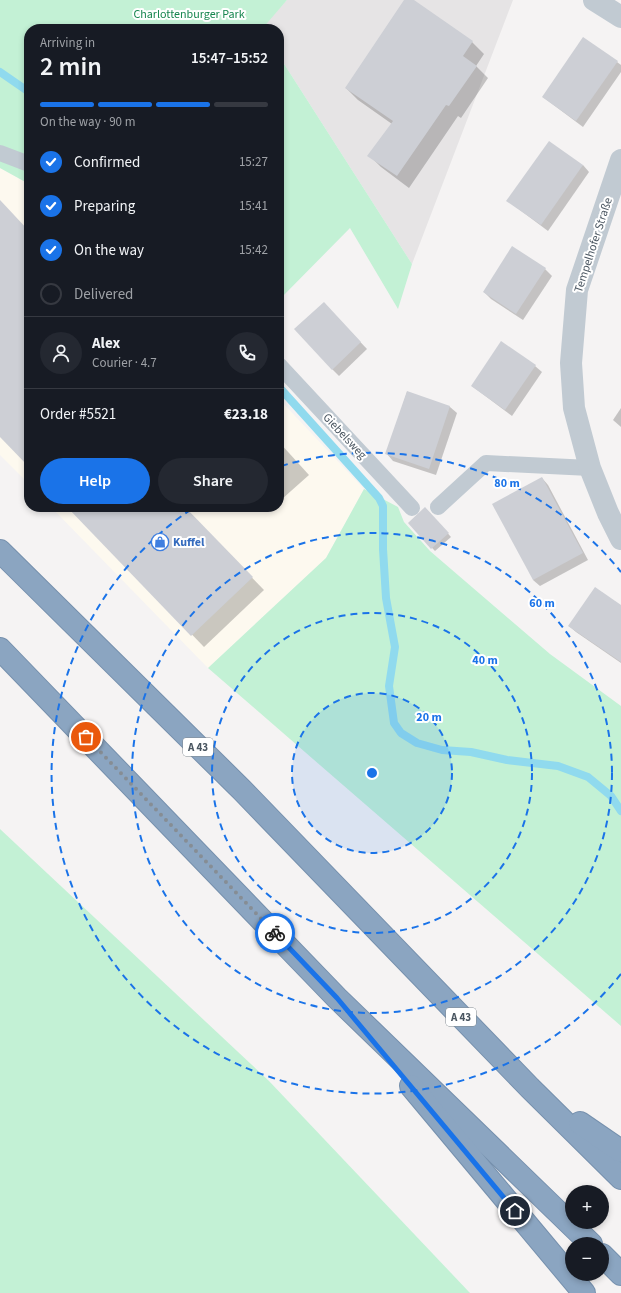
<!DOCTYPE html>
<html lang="en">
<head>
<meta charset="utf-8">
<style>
  :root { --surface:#171b24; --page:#242831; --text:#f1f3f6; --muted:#9ea1a6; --line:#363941; --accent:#1a73e8 }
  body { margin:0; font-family:"Source Sans 3",sans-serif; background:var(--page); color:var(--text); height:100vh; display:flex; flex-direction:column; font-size:15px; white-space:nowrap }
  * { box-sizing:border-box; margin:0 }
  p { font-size:13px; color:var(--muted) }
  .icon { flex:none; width:22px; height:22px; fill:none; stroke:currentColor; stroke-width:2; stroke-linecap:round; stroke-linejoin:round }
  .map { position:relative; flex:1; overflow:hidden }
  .details { position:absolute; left:24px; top:24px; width:260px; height:488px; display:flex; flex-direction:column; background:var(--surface); border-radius:16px; box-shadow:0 2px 6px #0003 }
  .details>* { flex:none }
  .buttons { position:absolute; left:565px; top:1185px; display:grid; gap:8px }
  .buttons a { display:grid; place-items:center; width:44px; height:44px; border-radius:50%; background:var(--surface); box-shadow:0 2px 6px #0003; font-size:20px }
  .pin { position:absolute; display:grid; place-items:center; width:34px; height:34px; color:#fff; margin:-17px; border:2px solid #fff; border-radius:50%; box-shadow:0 1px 4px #0007 }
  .courier { position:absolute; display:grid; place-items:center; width:40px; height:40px; margin:-20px; border:3px solid #1a73e8; border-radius:50%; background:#fff; color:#222; box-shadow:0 1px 5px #0007 }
  .head em { font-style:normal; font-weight:600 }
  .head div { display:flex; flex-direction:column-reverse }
  .head { display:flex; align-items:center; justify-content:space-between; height:68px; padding:0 16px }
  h1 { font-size:26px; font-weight:600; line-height:30px }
  .bar { display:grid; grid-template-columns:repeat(4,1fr); gap:6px 4px; align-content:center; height:48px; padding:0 16px }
  .bar i { height:5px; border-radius:3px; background:var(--line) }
  .bar .selected { background:var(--accent) }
  .bar p { grid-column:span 4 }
  .line { display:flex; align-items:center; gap:10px; padding:0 16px; border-top:1px solid var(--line) }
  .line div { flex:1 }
  .round { display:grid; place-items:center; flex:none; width:42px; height:42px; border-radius:21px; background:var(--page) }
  ol { padding:0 16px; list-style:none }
  li { display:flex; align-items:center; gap:12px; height:44px }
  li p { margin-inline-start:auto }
  li .icon { padding:4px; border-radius:50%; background:var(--accent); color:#fff; stroke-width:4 }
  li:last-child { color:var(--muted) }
  li i { width:22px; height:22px; border:2px solid var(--line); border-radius:50% }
  .cta { display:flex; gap:8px; margin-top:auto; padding:8px 16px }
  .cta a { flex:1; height:46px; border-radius:24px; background:var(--accent); color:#fff; font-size:16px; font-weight:600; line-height:46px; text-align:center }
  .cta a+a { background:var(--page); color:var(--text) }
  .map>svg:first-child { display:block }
  .commercial { fill:#fdf9ef }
  .education { fill:#e6e4e5 }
  .green { fill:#c3f1d5 }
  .shadow { fill:#0003 }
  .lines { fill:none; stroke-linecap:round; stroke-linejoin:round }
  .stream { stroke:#90daee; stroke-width:8 }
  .building { fill:#cdcfd5 }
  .motorway-casing { stroke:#7690ad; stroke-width:24 }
  .service { stroke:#c1cad2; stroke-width:16 }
  .minor { stroke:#c1cad2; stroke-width:22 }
  .motorway { stroke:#8ba5c1; stroke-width:22 }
  .done { stroke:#868d94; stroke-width:4; stroke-dasharray:0 7.2 }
  .route { stroke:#1a73e8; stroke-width:5 }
  .ring { fill:none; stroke:#1a73e8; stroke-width:2; stroke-dasharray:7 5 }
  .labels { text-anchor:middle; stroke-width:4; stroke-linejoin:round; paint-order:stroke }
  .shield { fill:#fff; stroke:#808990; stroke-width:1 }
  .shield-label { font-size:11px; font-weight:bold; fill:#4a5661 }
  .park-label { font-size:12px; fill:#17864f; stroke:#fff }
  .street-label { font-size:12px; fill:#4a5661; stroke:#fff }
  .shop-label { font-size:12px; font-weight:bold; fill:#366cbe; stroke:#fff; text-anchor:start }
  .centre { fill:#1a73e8; stroke:#fff; stroke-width:2 }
  .ring-label { font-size:12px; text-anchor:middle; font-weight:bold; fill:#1a73e8; stroke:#fff; stroke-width:4; stroke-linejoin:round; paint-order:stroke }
</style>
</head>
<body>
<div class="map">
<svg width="621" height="1293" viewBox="0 0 621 1293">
  <rect width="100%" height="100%" fill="#f5f3f3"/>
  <g class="commercial">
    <path d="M0,168L29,184V484L0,455Z"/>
    <path d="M279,399L364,489L326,558L208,668L51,507H279Z"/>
  </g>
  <path class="education" d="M287,0H513L412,264L279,56V29L261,28Z"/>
  <g class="green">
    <path d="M0,0H287L262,29H29V184L0,168Z"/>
    <path d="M279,56L412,264L398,309L350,228L279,300Z"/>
    <path d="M364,489L398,507L404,522L430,551L550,654L621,706V1026L208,668L326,558Z"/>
    <path d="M0,829L269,1081L470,1293H0Z"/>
  </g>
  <g class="shadow">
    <path d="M405,0H412L472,42L484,54L476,66L488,78L461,118L458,116L409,188L381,167L369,155L392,124L358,100L346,88Z"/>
    <path d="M617,62L621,65V72L583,127L543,97Z"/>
    <path d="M583,165L589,172L548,231L508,201Z"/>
    <path d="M513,248L545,269L552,276L523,320L491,299L484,292Z"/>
    <path d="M330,310L367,349L339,376L332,369Z"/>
    <path d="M535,366L542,372L512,416L472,386Z"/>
    <path d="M407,392L450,407L457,413L436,475L393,461L387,454Z"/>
    <path d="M621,408V427L613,420Z"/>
    <path d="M279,442L309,475L282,499L279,496Z"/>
    <path d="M542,478L548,485L588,560L540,586L533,580Z"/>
    <path d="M69,507H184L264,590L204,647Z"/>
    <path d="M425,508L451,537L435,551L409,523Z"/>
    <path d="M621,607V663L576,632L569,626Z"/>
  </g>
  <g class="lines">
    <g class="stream">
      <path d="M0,72L29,92"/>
      <path d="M279,387L379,498L383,506V549L386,598L395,647L389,686L394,723L401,733L417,743L442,750L471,752L507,760L558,766L588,777L611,796L621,811"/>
    </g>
  </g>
  <g class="building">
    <path d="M404,0H414L473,41L463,56L477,66L449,106L446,105L397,176L367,156L393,121L345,88Z"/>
    <path d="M583,37L618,61L576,121L542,97Z"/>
    <path d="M549,141L583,165L541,225L506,201Z"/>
    <path d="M0,200L29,231V467L0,437Z"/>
    <path d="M512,246L546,268L516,314L483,292Z"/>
    <path d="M324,302L361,342L332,370L294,329Z"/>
    <path d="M501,341L536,365L505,410L471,386Z"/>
    <path d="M407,391L450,406L429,469L385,454Z"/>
    <path d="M542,477L583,553L533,580L492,504Z"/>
    <path d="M67,507H185L253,577L191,636Z"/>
    <path d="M425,507L449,533L431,549L408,523Z"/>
    <path d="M595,587L621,605V662L568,626Z"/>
  </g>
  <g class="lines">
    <defs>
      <g id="motorway">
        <path d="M0,551L242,790L530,1088L621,1178"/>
        <path d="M0,649L337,998L591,1244"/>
        <path d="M411,1086L584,1293"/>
        <path d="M580,1123L621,1151"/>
        <path d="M602,1255L621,1274"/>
      </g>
    </defs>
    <use href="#motorway" class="motorway-casing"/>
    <g class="service">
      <path d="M0,153L29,164"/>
      <path d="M279,365L412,508"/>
      <path d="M438,507L486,463L590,468"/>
    </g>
    <g class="minor">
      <path d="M594,0L621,17"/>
      <path d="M621,160L577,290L571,363L574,408L590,468L608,513L621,539"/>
    </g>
    <use href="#motorway" class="motorway"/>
  </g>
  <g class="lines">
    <path class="done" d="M86,737L275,933"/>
    <path class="route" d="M275,933L337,998L515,1211"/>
  </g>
  <circle cx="372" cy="773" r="80" fill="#1a73e8" fill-opacity=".12"/>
  <g class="ring">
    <circle cx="372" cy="773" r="80"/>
    <circle cx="372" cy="773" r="160"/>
    <circle cx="372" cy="773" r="240"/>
    <path d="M621 974A320 320 0 1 1 193 508M281 466A320 320 0 0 1 621 572"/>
  </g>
  <defs>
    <symbol id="shop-ring" viewBox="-11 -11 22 22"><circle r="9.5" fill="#fff" stroke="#3f7fe0" stroke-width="1.5"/><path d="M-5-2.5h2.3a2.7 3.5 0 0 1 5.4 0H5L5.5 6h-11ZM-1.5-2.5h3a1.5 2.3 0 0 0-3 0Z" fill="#3f7fe0"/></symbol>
  </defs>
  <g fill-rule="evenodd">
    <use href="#shop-ring" x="150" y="532" width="20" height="20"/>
  </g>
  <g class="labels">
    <g class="shield">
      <rect x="183" y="738" width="30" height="18" rx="3"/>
      <rect x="446" y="1008" width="30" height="18" rx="3"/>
    </g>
    <g class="shield-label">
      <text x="198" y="751">A 43</text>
      <text x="461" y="1021">A 43</text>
    </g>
    <g class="park-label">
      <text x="189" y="18">Charlottenburger Park</text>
    </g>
    <g class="street-label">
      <text transform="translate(593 245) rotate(-72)" y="4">Tempelhofer Straße</text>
      <text transform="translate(345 436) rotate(47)" y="4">Giebelsweg</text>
    </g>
    <g class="shop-label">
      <text x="173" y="546">Kuffel</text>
    </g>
  </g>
  <circle cx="372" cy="773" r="6" class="centre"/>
  <g class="ring-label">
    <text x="507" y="487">80 m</text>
    <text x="542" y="607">60 m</text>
    <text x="485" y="664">40 m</text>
    <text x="429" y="721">20 m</text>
  </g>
</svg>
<div class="buttons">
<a>+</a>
<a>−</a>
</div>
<div class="pin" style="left:86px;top:737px;background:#ea580c"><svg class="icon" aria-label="bag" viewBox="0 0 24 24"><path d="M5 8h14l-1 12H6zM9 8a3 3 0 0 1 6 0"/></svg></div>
<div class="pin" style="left:515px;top:1211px;background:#1f2937"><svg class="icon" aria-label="home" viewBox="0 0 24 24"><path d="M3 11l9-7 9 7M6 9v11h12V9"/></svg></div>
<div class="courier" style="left:275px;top:933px"><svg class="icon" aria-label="bike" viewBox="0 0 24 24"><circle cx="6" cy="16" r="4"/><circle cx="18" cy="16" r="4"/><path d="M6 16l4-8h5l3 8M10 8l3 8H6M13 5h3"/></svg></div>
<section class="details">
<div class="head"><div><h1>2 min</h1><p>Arriving in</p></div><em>15:47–15:52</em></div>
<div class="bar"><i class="selected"></i><i class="selected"></i><i class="selected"></i><i></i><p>On the way · 90 m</p></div>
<ol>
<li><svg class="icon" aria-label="check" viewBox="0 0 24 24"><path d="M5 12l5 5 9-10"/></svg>Confirmed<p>15:27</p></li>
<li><svg class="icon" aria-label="check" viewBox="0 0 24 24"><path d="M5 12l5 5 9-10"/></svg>Preparing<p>15:41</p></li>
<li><svg class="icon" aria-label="check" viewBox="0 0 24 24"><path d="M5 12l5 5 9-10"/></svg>On the way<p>15:42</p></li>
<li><i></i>Delivered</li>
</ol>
<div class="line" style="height:72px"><a class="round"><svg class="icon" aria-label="person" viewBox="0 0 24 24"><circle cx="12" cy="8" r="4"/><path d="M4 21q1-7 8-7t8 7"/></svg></a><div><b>Alex</b><p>Courier · 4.7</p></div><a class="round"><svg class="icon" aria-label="phone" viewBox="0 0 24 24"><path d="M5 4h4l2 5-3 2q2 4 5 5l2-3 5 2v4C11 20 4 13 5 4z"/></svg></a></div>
<div class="line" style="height:52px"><div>Order #5521</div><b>€23.18</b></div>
<div class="cta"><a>Help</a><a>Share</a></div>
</section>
</div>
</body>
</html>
